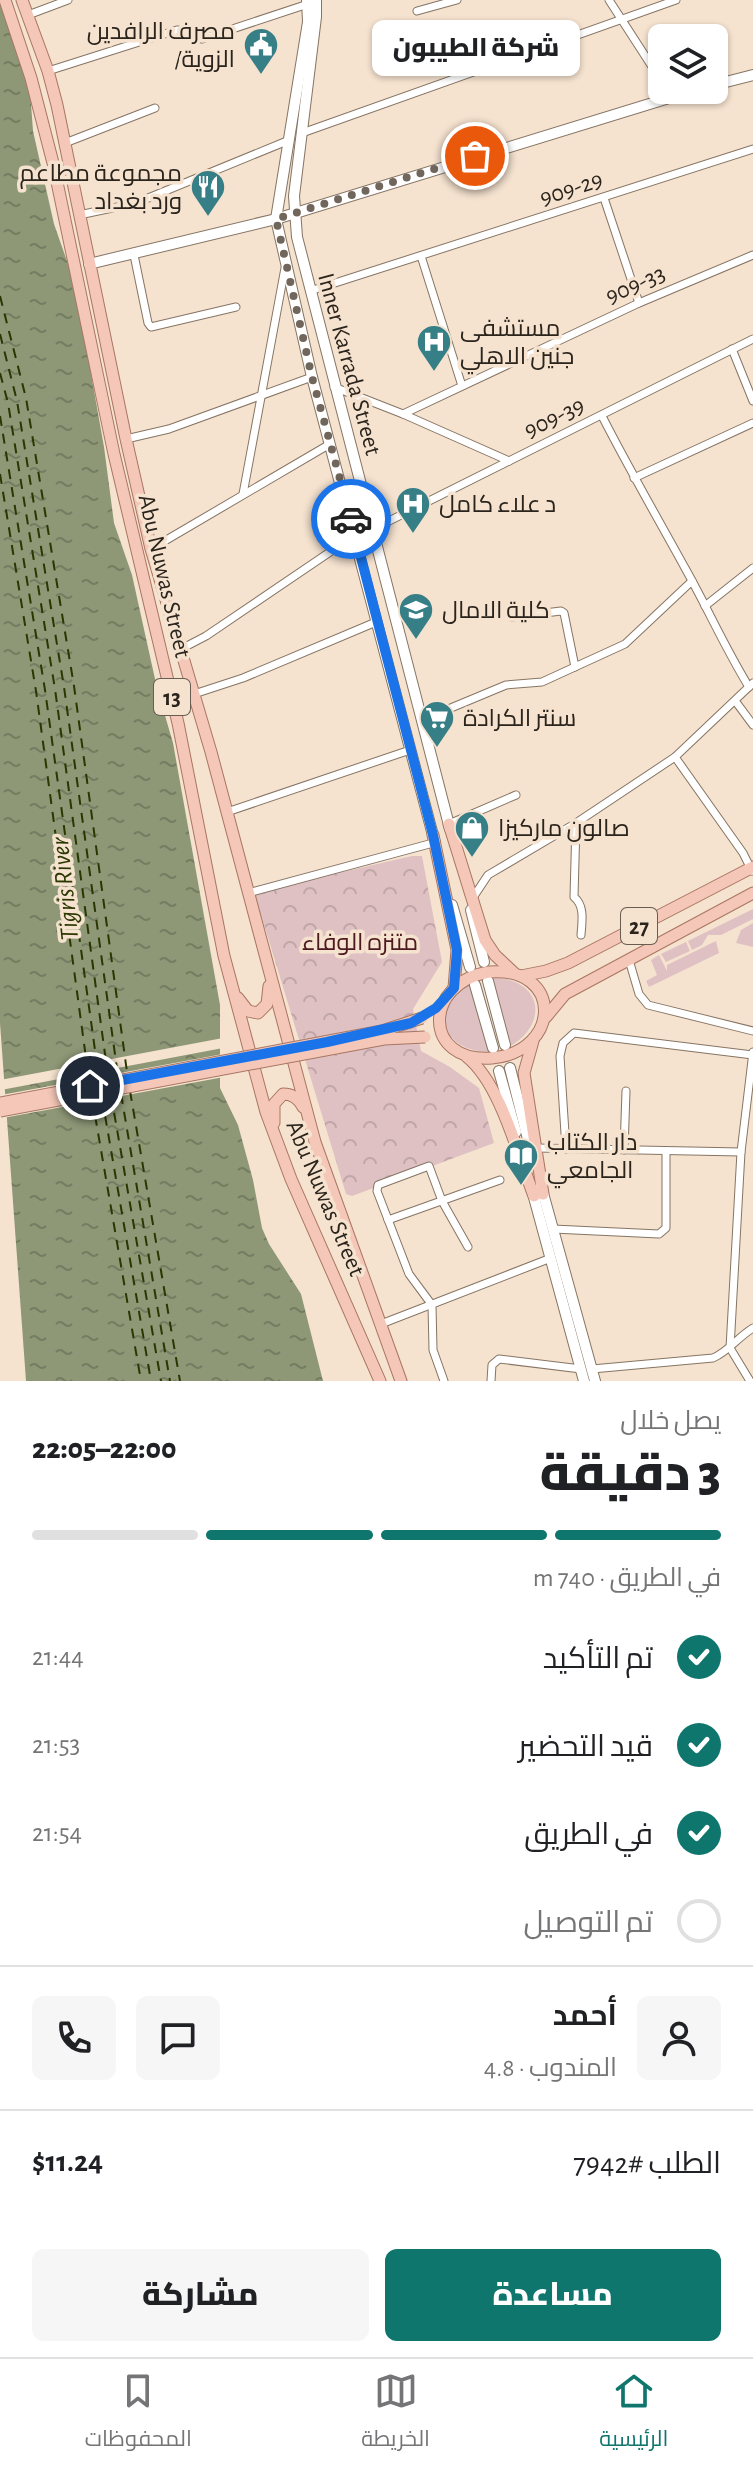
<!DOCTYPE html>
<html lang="ar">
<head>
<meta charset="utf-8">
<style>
  :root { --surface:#fff; --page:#f6f6f6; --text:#202124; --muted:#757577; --line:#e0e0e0; --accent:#0f766e }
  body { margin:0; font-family:"Alegreya Sans",Cairo,sans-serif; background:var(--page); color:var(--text); direction:rtl; height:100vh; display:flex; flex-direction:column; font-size:30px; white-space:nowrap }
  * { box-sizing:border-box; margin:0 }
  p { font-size:26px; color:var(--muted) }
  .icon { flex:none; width:44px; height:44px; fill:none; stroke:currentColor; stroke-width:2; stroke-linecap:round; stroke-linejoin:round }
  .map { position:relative; height:1381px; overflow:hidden; direction:ltr }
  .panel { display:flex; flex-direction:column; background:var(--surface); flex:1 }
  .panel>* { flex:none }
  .tools { position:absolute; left:648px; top:24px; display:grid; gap:16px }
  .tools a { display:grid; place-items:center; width:80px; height:80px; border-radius:12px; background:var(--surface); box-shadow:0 2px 6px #0004; font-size:40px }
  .pin { position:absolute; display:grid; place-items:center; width:68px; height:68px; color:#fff; margin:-34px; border:4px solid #fff; border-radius:50%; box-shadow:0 2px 8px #0007 }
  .courier { position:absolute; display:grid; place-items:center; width:80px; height:80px; margin:-40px; border:6px solid #1a73e8; border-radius:50%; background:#fff; color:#222; box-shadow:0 2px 10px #0007 }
  .bubble { position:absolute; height:56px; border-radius:12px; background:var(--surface); box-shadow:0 2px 6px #0004; font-size:26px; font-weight:800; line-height:56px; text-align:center; direction:rtl }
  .head em { font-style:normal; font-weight:800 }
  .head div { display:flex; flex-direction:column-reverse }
  .head { display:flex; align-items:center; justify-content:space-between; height:136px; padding:0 32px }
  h1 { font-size:52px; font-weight:800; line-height:60px }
  .bar { display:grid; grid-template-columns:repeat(4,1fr); gap:12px 8px; align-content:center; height:96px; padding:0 32px }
  .bar i { height:10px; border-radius:6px; background:var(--line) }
  .bar .current { background:var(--accent) }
  .bar p { grid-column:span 4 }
  .line { display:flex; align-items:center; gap:20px; padding:0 32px; border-top:2px solid var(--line) }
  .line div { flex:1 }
  .round { display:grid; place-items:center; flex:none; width:84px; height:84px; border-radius:12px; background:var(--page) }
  ol { padding:0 32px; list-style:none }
  li { display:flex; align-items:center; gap:24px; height:88px }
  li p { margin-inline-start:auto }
  li .icon { padding:8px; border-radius:50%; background:var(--accent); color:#fff; stroke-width:4 }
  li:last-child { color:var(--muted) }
  li i { width:44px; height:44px; border:4px solid var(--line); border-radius:50% }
  .cta { display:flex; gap:16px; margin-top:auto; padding:16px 32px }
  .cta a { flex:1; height:92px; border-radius:12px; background:var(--accent); color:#fff; font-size:32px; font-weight:800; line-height:92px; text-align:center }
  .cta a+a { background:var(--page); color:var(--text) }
  .tabs { display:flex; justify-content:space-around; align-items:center; height:112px; border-top:2px solid var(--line); background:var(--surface); font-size:22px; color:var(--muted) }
  .tabs a { display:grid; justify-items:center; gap:4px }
  .tabs .current { color:var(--accent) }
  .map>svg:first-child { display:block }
  .green { fill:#dfc1c3 }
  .park { fill:url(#park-crowns) }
  .water { fill:url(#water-ripples) }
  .pier { fill:#f5e2cf }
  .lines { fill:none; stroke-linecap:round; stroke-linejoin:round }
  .ferry { stroke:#2b3700; stroke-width:2; stroke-dasharray:10 8; stroke-linecap:butt }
  .street-casing { stroke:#867564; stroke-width:9 }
  .secondary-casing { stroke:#867564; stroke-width:12 }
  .primary-casing { stroke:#a87662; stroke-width:13 }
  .street { stroke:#fff; stroke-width:7 }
  .secondary { stroke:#fff; stroke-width:10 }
  .primary { stroke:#f4c7b8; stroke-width:11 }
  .primary-bridge-casing { stroke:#a87662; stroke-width:13; stroke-linecap:butt }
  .primary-bridge { stroke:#f4c7b8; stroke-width:11 }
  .done { stroke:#71665b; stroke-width:8; stroke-dasharray:0 14.4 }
  .route { stroke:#1a73e8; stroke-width:10 }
  .labels { text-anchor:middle; stroke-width:7; stroke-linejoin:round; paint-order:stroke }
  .shield { fill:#f5e2cf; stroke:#675d52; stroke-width:2 }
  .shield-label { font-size:22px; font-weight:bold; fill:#2a241c }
  .poi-label { font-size:24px; fill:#2a241c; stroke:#f5e2cf; text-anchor:start }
  .street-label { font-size:24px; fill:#2a241c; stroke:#f5e2cf }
  .park-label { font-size:24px; fill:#4d1921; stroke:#f5e2cf }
  .water-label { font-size:26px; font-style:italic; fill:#2b3700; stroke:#f5e2cf }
</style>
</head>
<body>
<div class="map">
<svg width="753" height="1381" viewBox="0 0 753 1381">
  <defs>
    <pattern id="park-crowns" width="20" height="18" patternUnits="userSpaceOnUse" patternTransform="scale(2)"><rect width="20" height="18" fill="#dfc1c3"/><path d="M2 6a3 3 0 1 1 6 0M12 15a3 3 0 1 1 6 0" fill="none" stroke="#c0a6a7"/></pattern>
    <pattern id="water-ripples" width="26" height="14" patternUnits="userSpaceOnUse" patternTransform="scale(2)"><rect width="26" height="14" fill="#8e9877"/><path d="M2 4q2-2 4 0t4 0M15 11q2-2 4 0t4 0" fill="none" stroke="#747c61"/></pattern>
  </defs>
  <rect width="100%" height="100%" fill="#f5e2cf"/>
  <g class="green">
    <path d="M753,909V919L721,935H708L702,945L692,950L688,941Z"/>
    <path d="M753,923V947L736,943L741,930Z"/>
    <path d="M716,941L719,953L649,987L646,981L657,975L651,960L659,955L667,971V965Z"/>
    <path d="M686,942L690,951L666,962L661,954Z"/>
    <path d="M491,978C540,977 552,1022 509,1047Z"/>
    <path d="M471,983L492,1052C441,1053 428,1009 471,983Z"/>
  </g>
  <path class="park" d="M412,856H422L442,962L413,1009L421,1051L450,1067L479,1088L494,1143L352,1196L346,1194L255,895L290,884Z"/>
  <path class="water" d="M0,0L30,90L33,131L54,224L75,284L104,447L114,523L132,575L157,688L173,743L220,1005V1088L238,1125L253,1180L262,1228L269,1244L301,1294L323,1381H26L0,1023Z"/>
  <g class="pier">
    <path d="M223,1038V1048L1,1090L0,1080Z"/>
    <path d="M223,1054L224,1077L3,1118L1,1095Z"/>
  </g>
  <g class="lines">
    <g class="ferry">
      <path d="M0,296L26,398L74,686L127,1072"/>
      <path d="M0,334L17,401L64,687L118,1076"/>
      <path d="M0,373L8,403L55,689L108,1076"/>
      <path d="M0,416L45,690L99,1079"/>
      <path d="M0,474L36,691L89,1080"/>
      <path d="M130,1091L180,1381"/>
      <path d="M121,1094L170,1381"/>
      <path d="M111,1095L161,1381"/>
      <path d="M92,1098L141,1381"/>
      <path d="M102,1098L151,1381"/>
    </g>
    <defs>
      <g id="street">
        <path d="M609,0L662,82"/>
        <path d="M417,11L457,0"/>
        <path d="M28,15L68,0"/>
        <path d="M48,71L177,30C187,29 192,39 202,39L308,4"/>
        <path d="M302,133L676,0"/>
        <path d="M65,143L155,108"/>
        <path d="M604,198L639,303"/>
        <path d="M79,215L136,203L287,141"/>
        <path d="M134,255L148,323L151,327L236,307"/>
        <path d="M421,256L462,386"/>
        <path d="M310,291L753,149"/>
        <path d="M732,349L753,401"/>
        <path d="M334,387L403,414L509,461"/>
        <path d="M403,414L639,303L753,255"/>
        <path d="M602,416C628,467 657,517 685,568C707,607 725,648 749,687"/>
        <path d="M126,439L169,429L312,377"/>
        <path d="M634,478L753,423"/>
        <path d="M243,494L285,268"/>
        <path d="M373,529L753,339"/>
        <path d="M151,549L330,444"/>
        <path d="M705,606L753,568"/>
        <path d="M512,617L561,611L564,613L575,667"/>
        <path d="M181,649L206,636L355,535"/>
        <path d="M194,694L243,678L376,622"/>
        <path d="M736,702L753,725"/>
        <path d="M422,720L506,685L542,682L625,644L692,581"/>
        <path d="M675,757L743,853L752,871"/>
        <path d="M227,812L410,750"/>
        <path d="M576,823L574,897C585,906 582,921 581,935"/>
        <path d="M449,824L516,795"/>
        <path d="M248,893L433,843"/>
        <path d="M472,899L488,875L576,823L675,757L753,683"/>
        <path d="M629,960L639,994L648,1005L753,1031"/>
        <path d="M537,1148L741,1152"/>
        <path d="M566,1149L560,1056L563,1043L574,1033L753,1055"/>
        <path d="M624,1150L626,1091"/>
        <path d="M388,1220L500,1180"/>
        <path d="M553,1229L659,1234L666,1228V1151"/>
        <path d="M381,1324L551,1258"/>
        <path d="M592,1369L713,1358C729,1351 738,1337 753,1328"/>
        <path d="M444,1381L433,1350L432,1305L409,1274L377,1191L378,1185L429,1166L442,1201L468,1247"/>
        <path d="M491,1381L492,1365L499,1359L581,1369"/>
        <path d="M750,1381L730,1348L741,1152L753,1052"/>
      </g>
      <g id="secondary">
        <path d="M307,0L308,22L276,219L312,377L435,843"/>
        <path d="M316,0V17L294,196L297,237L450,829"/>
        <path d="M714,85L753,75"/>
        <path d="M89,264L276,219L695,90"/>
        <path d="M452,905L470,967"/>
        <path d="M471,910L484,962"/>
        <path d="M488,981L505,1045"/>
        <path d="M475,985L493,1048"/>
        <path d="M510,1068L533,1159"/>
        <path d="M499,1071L516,1132"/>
        <path d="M541,1186L595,1381"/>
        <path d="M532,1190L584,1381"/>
      </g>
      <g id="primary">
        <path d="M5,0L31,78L53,163L114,454L178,723L224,956L266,1112L291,1179L380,1381"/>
        <path d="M22,0L48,71L57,105L126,439L151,549L211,752L315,1142L401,1381"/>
        <path d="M449,824L485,940L495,955L514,973"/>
        <path d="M433,835L457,950L454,988"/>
        <path d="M489,972C564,966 561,1052 492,1058C422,1063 423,983 489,972Z"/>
        <path d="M521,976L546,971L568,963L753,867"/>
        <path d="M238,998L248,1011L258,1013L267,1004L269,986"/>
        <path d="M546,1017L565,994L753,893"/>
        <path d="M533,1041L524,1073L543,1194"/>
        <path d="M467,1057C500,1083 518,1155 534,1196"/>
        <path d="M274,1123V1104L283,1094C292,1094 299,1099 303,1107"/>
      </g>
    </defs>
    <use href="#street" class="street-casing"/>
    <use href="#secondary" class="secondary-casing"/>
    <use href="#primary" class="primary-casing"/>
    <use href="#street" class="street"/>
    <use href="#secondary" class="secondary"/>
    <use href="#primary" class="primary"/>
    <defs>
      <g id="primary-bridge">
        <path d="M0,1103L382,1031L422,1018"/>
        <path d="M0,1111L384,1039L425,1037"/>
      </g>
    </defs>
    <use href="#primary-bridge" class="primary-bridge-casing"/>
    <use href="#primary-bridge" class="primary-bridge"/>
  </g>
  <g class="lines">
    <path class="done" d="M351,519L312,377L276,219L475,156"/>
    <path class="route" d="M90,1086L327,1042L411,1023L436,1008L454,988L457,950L433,835L351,519"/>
  </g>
  <defs>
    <symbol id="civic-pin" viewBox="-11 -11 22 30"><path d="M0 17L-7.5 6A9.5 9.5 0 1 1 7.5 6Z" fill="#377f86" stroke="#f5e2cf"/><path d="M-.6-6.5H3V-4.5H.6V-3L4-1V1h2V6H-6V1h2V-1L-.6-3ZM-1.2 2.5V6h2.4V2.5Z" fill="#fff"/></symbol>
    <symbol id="restaurant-pin" viewBox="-11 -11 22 30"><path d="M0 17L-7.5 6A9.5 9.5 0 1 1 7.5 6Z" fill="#377f86" stroke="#f5e2cf"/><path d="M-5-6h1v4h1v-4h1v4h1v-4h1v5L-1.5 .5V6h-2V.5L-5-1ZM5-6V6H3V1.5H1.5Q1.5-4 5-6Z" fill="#fff"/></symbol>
    <symbol id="hospital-pin" viewBox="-11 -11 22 30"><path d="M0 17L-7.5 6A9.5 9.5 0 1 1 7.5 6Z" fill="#377f86" stroke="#f5e2cf"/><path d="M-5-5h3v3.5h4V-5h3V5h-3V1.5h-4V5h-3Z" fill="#fff"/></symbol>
    <symbol id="university-pin" viewBox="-11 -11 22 30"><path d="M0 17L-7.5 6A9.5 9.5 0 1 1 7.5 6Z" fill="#377f86" stroke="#f5e2cf"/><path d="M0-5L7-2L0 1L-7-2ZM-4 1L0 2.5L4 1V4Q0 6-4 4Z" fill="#fff"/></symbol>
    <symbol id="supermarket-pin" viewBox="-11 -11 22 30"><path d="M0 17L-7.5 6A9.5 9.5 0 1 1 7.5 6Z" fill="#377f86" stroke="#f5e2cf"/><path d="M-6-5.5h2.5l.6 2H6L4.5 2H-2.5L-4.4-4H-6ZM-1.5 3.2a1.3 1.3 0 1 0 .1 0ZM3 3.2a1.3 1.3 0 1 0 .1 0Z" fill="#fff"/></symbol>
    <symbol id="shop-pin" viewBox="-11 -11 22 30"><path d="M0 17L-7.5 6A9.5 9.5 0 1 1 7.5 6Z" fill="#377f86" stroke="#f5e2cf"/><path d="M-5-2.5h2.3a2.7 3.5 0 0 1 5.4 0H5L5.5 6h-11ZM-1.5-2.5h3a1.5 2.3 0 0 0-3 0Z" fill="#fff"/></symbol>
    <symbol id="library-pin" viewBox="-11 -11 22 30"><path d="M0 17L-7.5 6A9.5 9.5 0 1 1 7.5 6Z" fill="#377f86" stroke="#f5e2cf"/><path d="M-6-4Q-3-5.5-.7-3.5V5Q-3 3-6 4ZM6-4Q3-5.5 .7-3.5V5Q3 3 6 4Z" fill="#fff"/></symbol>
  </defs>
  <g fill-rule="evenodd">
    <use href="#civic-pin" x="241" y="25" width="40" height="54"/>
    <use href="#restaurant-pin" x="188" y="167" width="40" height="54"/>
    <use href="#hospital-pin" x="414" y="322" width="40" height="54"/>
    <use href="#hospital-pin" x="393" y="484" width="40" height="54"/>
    <use href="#university-pin" x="396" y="590" width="40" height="54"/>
    <use href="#supermarket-pin" x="417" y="698" width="40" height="54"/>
    <use href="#shop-pin" x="452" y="808" width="40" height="54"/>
    <use href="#library-pin" x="501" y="1136" width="40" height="54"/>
  </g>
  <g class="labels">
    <g class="shield">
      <rect x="154" y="679" width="36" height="36" rx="6"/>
      <rect x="621" y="908" width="36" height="36" rx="6"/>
    </g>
    <g class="shield-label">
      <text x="172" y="705">13</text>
      <text x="639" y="934">27</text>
    </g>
    <g class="poi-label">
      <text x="235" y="39" text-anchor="end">مصرف الرافدين<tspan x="235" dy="28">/الزوية</tspan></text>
      <text x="182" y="181" text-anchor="end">مجموعة مطاعم<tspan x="182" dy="28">ورد بغداد</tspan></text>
      <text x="460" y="336">مستشفى<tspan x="460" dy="28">جنين الاهلي</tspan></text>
      <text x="439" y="512">د علاء كامل</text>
      <text x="442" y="618">كلية الامال</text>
      <text x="463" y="726">سنتر الكرادة</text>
      <text x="498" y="836">صالون ماركيزا</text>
      <text x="547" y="1150">دار الكتاب<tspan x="547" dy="28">الجامعي</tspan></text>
    </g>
    <g class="street-label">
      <text transform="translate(571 188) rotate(-18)" y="8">909-29</text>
      <text transform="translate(635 284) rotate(-24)" y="8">909-33</text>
      <text transform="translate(350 364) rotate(75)" y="8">Inner Karrada Street</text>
      <text transform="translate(554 417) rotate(-26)" y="8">909-39</text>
      <text transform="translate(165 576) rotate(77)" y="8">Abu Nuwas Street</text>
      <text transform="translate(326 1198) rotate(67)" y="8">Abu Nuwas Street</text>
    </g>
    <g class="park-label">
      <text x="360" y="950">متنزه الوفاء</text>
    </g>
    <g class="water-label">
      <text transform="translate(64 889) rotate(-96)" y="9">Tigris River</text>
    </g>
  </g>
</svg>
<div class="tools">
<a><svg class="icon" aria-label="layers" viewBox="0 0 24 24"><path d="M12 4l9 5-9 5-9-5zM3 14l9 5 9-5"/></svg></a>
</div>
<div class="pin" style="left:475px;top:156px;background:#ea580c"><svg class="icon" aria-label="bag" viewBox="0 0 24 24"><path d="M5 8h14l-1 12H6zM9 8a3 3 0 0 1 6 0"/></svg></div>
<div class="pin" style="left:90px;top:1086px;background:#1f2937"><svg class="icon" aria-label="home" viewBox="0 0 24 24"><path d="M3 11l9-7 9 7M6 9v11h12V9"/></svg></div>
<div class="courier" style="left:351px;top:519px"><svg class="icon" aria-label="car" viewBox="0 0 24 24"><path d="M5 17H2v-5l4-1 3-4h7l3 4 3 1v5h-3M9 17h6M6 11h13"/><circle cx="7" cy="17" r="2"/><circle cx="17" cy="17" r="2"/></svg></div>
<div class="bubble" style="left:372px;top:20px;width:208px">شركة الطيبون</div>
</div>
<section class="panel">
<div class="head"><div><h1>3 دقيقة</h1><p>يصل خلال</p></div><em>22:00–22:05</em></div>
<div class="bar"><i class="current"></i><i class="current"></i><i class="current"></i><i></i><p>في الطريق · 740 m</p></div>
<ol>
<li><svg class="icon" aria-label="check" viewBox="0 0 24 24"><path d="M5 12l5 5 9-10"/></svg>تم التأكيد<p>21:44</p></li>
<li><svg class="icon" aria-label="check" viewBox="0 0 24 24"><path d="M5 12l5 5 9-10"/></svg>قيد التحضير<p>21:53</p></li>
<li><svg class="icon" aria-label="check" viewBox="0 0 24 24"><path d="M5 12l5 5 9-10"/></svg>في الطريق<p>21:54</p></li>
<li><i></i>تم التوصيل</li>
</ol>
<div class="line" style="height:144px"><a class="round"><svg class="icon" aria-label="person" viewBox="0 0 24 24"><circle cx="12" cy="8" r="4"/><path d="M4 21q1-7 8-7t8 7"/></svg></a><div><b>أحمد</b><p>المندوب · 4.8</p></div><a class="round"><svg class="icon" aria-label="chat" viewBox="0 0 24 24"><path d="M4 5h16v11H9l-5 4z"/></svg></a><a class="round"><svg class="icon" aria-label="phone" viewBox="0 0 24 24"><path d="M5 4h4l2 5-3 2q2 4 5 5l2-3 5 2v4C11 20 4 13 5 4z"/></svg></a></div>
<div class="line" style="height:104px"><div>الطلب #7942</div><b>$11.24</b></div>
<div class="cta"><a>مساعدة</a><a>مشاركة</a></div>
</section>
<nav class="tabs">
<a class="current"><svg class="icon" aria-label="home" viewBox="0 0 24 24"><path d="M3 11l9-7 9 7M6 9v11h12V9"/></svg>الرئيسية</a>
<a><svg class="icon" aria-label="map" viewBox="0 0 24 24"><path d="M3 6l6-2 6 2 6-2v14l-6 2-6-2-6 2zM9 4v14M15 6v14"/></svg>الخريطة</a>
<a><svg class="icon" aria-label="saved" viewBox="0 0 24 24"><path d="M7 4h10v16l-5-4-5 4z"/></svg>المحفوظات</a>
</nav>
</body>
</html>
